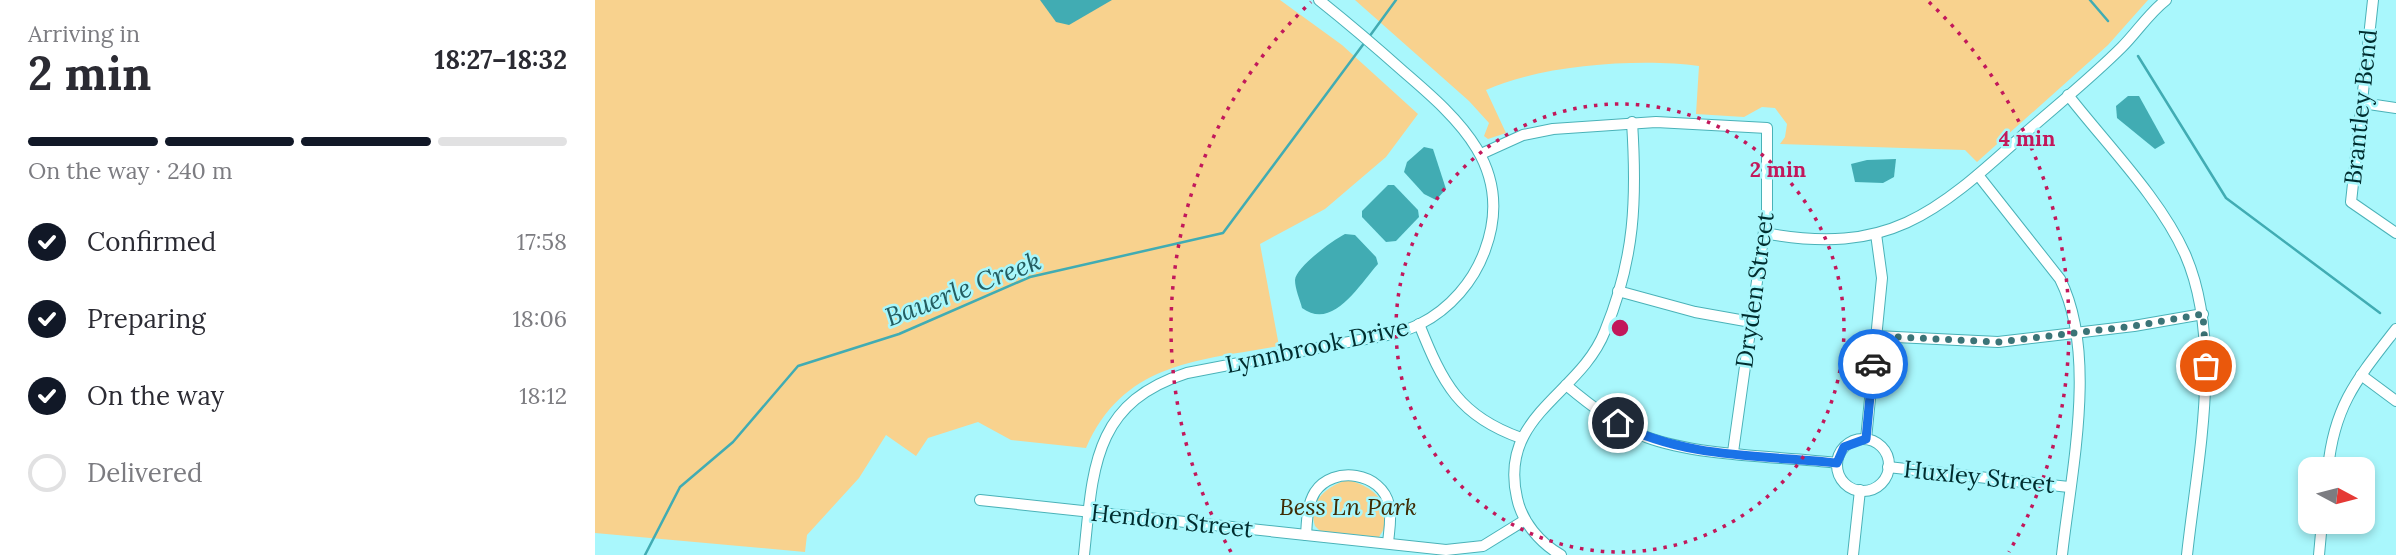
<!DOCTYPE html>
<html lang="en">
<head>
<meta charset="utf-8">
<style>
  :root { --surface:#fff; --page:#f2f2f3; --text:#2b2b33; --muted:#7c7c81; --line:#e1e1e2; --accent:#111827 }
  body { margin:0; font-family:Lora,serif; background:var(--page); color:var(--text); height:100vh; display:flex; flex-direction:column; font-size:26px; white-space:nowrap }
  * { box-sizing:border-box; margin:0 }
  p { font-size:23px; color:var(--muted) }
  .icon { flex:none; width:38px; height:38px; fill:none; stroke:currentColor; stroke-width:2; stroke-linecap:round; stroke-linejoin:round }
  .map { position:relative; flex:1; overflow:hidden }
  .details { display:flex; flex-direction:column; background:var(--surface); width:595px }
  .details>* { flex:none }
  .needle { width:46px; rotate:97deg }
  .tools { position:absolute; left:1703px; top:457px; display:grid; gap:14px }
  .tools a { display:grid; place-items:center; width:77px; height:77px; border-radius:14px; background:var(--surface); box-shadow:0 4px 10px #0003; font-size:35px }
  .pin { position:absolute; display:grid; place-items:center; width:60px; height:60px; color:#fff; margin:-30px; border:4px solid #fff; border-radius:50%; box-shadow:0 2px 7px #0007 }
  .courier { position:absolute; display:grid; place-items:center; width:70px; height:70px; margin:-35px; border:5px solid #1a73e8; border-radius:50%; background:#fff; color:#222; box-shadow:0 2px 9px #0007 }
  .head em { font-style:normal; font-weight:700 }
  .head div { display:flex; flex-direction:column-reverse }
  .head { display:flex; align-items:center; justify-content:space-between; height:119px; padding:0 28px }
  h1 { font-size:46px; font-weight:700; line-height:52px }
  .bar { display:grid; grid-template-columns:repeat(4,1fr); gap:10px 7px; align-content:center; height:84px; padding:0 28px }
  .bar i { height:9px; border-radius:5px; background:var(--line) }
  .bar .current { background:var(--accent) }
  .bar p { grid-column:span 4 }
  ol { padding:0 28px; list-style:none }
  li { display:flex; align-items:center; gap:21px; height:77px }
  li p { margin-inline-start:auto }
  li .icon { padding:7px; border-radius:50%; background:var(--accent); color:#fff; stroke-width:4 }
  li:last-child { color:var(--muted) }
  li i { width:38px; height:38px; border:4px solid var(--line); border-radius:50% }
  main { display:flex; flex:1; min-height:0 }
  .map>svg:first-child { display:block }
  .green { fill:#f8d28e }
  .water { fill:#41acb3 }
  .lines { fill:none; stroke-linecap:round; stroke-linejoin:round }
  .stream { stroke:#41acb3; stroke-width:2.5 }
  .minor-casing { stroke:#4ab2b8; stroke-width:12 }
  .minor { stroke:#fff; stroke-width:10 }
  .done { stroke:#3b7477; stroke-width:7; stroke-dasharray:0 12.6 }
  .route { stroke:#1a73e8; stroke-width:9 }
  .ring { fill:none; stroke:#c2185b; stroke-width:3.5; stroke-dasharray:3.5 7 }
  .labels { text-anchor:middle; stroke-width:5; stroke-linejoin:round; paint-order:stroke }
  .street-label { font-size:24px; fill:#002d2f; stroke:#a9f7fc }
  .park-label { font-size:24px; font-style:italic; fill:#3f2c04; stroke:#a9f7fc }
  .water-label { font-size:26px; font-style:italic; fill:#235d61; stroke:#a9f7fc }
  .centre { fill:#c2185b; stroke:#a9f7fc; stroke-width:3.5 }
  .ring-label { font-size:21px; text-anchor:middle; font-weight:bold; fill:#c2185b; stroke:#a9f7fc; stroke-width:5; stroke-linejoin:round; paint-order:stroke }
</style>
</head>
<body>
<main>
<section class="details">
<div class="head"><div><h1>2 min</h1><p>Arriving in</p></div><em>18:27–18:32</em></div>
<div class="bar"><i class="current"></i><i class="current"></i><i class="current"></i><i></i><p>On the way · 240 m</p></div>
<ol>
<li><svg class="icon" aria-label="check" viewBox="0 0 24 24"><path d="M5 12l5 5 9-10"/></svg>Confirmed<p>17:58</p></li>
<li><svg class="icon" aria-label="check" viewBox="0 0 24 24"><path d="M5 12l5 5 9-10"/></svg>Preparing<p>18:06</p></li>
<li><svg class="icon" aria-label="check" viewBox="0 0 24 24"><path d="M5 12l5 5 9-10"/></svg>On the way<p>18:12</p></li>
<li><i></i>Delivered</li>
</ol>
</section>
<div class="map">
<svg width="1801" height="555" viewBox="0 0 1801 555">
  <rect width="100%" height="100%" fill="#a9f7fc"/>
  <g class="green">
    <path d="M0,0H685L747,45L823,114L791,157L730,209L665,244L684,346C602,361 529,362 491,448L416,440L383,422L333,438L321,456L291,435L264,478L212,535L210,552L0,533Z"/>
    <path d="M760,0H1553L1513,45L1382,162L1370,150L1185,144L1190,137L1192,124L1180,108L1167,107L1149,117L1101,114L1104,66C1044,58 945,65 891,90L911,133L893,139L889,136L894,123L874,101Z"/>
    <path d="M752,480C779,485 804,509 784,537L725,531L720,526C712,502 732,486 752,480Z"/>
  </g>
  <g class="water">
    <path d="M445,0H517L474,25L461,22Z"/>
    <path d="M1533,96H1544L1570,143L1560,149L1522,118L1521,106Z"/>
    <path d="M829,147L838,149L851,189L841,200L829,194L809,172L812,162Z"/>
    <path d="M1301,159L1299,177L1288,183L1260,182L1256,164L1272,160Z"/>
    <path d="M793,185H799L823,210L824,217L801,241L791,242L767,217V211Z"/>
    <path d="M750,234L760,235L781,257L783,264C764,285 738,331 707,308C705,300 700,289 700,280C701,267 738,240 750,234Z"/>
  </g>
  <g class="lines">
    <g class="stream">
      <path d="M1495,0L1513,21"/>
      <path d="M774,37L801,0"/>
      <path d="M1543,56L1631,198L1785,313"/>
      <path d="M50,555L85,487L138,442L203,366L304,334L435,277L628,233L770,42"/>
    </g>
    <defs>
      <g id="minor">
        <path d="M1778,0L1756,202L1801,233"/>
        <path d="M1473,95C1511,144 1565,198 1590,254C1629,343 1602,461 1592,555"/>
        <path d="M1767,103L1801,108"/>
        <path d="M886,154L928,135L958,129L1061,122L1172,128V210L1138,452"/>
        <path d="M1383,175L1465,279C1503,354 1476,472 1467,555"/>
        <path d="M1169,233C1294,256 1340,214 1428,135C1461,106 1496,78 1527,47C1542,32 1554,13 1571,0"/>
        <path d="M1023,291L1100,312L1156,322"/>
        <path d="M824,324C848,384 864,416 926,438"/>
        <path d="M1281,336L1403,342L1539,326L1608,314"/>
        <path d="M1766,375L1801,401"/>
        <path d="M971,385C996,406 1021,425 1051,437C1105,457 1185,456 1242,463"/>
        <path d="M1271,439L1287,278L1281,234"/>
        <circle cx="1268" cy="465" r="26"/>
        <path d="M1293,467L1474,487"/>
        <path d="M1733,469C1739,405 1763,378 1801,329"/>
        <path d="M385,500L851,550L888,546L930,520"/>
        <path d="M711,535C712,521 712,505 720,492C738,465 787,472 794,505C797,517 794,531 793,543"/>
        <path d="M489,555C498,470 497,403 592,373C644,363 696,353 748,343C773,338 802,336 825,324C855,309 879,281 890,250C920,169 865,120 809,72C781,47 753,23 724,0"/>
        <path d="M966,555C945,543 927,522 922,498C903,415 985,395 1010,331C1040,258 1042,199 1037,122"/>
        <path d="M1258,555L1265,490"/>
        <path d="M1724,555L1727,522"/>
      </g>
    </defs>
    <use href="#minor" class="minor-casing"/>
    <use href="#minor" class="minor"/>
  </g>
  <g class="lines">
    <path class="done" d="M1278,364L1281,336L1403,342L1539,326L1608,314L1611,366"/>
    <path class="route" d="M1023,423C1088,459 1171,455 1242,463L1249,447L1271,439L1278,364"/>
  </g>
  <g class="ring">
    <circle cx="1025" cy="328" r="224"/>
    <path d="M636 552A449 449 0 0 1 716 2M1334 2A449 449 0 0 1 1414 552"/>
  </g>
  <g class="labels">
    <g class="street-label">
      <text transform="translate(1766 107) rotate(-84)" y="8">Brantley Bend</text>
      <text transform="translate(1160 290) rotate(-82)" y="8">Dryden Street</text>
      <text transform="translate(722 346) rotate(-12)" y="8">Lynnbrook Drive</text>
      <text transform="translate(1384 477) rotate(6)" y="8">Huxley Street</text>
      <text transform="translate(577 521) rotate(6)" y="8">Hendon Street</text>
    </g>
    <g class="park-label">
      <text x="753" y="515">Bess Ln Park</text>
    </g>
    <g class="water-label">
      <text transform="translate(368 289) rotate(-21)" y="9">Bauerle Creek</text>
    </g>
  </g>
  <circle cx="1025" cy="328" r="10" class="centre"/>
  <g class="ring-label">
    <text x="1432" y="146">4 min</text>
    <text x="1183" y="177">2 min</text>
  </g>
</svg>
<div class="tools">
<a><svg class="needle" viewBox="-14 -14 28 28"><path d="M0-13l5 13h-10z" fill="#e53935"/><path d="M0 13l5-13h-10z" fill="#7c7c81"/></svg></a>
</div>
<div class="pin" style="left:1611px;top:366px;background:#ea580c"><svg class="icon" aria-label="bag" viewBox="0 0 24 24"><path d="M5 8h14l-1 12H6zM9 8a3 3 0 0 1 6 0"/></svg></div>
<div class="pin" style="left:1023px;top:423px;background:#1f2937"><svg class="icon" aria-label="home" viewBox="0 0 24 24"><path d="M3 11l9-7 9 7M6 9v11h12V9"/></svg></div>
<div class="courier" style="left:1278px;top:364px"><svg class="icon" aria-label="car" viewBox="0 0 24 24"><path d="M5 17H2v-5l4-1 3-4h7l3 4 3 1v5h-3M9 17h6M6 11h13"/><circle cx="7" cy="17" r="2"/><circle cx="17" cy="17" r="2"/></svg></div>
</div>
</main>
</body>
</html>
